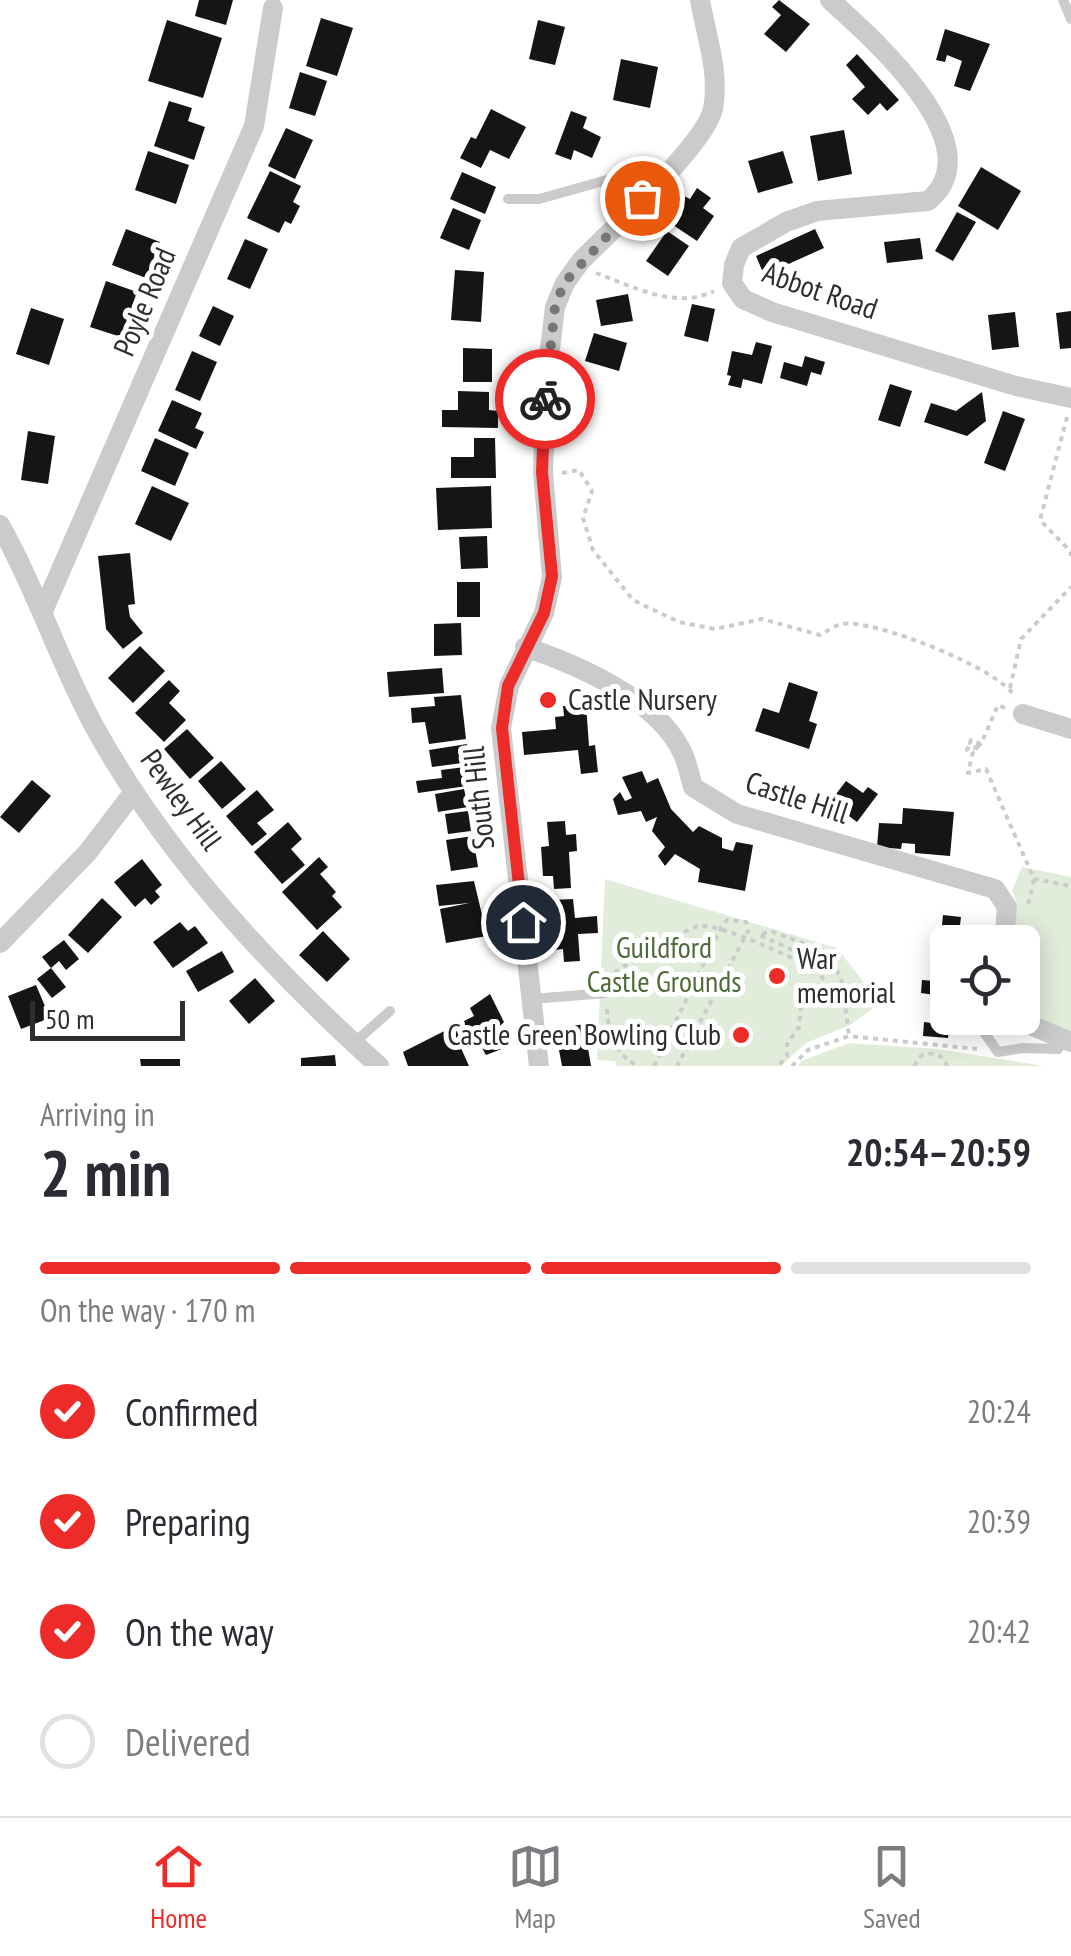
<!DOCTYPE html>
<html lang="en">
<head>
<meta charset="utf-8">
<style>
  :root { --surface:#fff; --page:#f2f2f3; --text:#2b2b33; --muted:#7c7c81; --line:#e1e1e2; --accent:#ed2b28 }
  body { margin:0; font-family:"PT Sans Narrow",sans-serif; background:var(--page); color:var(--text); height:100vh; display:flex; flex-direction:column; font-size:38px; white-space:nowrap }
  * { box-sizing:border-box; margin:0 }
  p { font-size:32px; color:var(--muted) }
  .icon { flex:none; width:55px; height:55px; fill:none; stroke:currentColor; stroke-width:2; stroke-linecap:round; stroke-linejoin:round }
  .map { position:relative; height:1066px; overflow:hidden }
  .details { display:flex; flex-direction:column; background:var(--surface); flex:1 }
  .details>* { flex:none }
  .controls { position:absolute; left:930px; top:925px; display:grid; gap:20px }
  .controls a { display:grid; place-items:center; width:110px; height:110px; border-radius:15px; background:var(--surface); box-shadow:0 5px 25px #0003; font-size:50px }
  .scale { position:absolute; left:30px; bottom:25px; width:155px; box-sizing:border-box; padding-left:10px; border:5px solid #2e2e2e; border-top:0; font-size:28px; line-height:35px; white-space:nowrap; color:#2e2e2e; -webkit-text-stroke:8px #fff; paint-order:stroke }
  .pin { position:absolute; display:grid; place-items:center; width:85px; height:85px; color:#fff; margin:-42px; border:5px solid #fff; border-radius:50%; box-shadow:0 2px 10px #0007 }
  .courier { position:absolute; display:grid; place-items:center; width:100px; height:100px; margin:-50px; border:8px solid #ed2b28; border-radius:50%; background:#fff; color:#222; box-shadow:0 2px 12px #0007 }
  .summary em { font-style:normal; font-weight:600 }
  .summary div { display:flex; flex-direction:column-reverse }
  .summary { display:flex; align-items:center; justify-content:space-between; height:170px; padding:0 40px }
  h1 { font-size:65px; font-weight:600; line-height:75px }
  .bar { display:grid; grid-template-columns:repeat(4,1fr); gap:15px 10px; align-content:center; height:120px; padding:0 40px }
  .bar i { height:12px; border-radius:8px; background:var(--line) }
  .bar .selected { background:var(--accent) }
  .bar p { grid-column:span 4 }
  ol { padding:0 40px; list-style:none }
  li { display:flex; align-items:center; gap:30px; height:110px }
  li p { margin-inline-start:auto }
  li .icon { padding:10px; border-radius:50%; background:var(--accent); color:#fff; stroke-width:4 }
  li:last-child { color:var(--muted) }
  li i { width:55px; height:55px; border:5px solid var(--line); border-radius:50% }
  .tab-bar { display:flex; justify-content:space-around; align-items:center; height:140px; border-top:2px solid var(--line); background:var(--surface); font-size:28px; color:var(--muted) }
  .tab-bar a { display:grid; justify-items:center; gap:5px }
  .tab-bar .selected { color:var(--accent) }
  .map>svg:first-child { display:block }
  .green { fill:#e2ecdb }
  .building { fill:#151515 }
  .lines { fill:none; stroke-linecap:round; stroke-linejoin:round }
  .path { stroke:#cbcbcb; stroke-width:4; stroke-dasharray:5 5; stroke-linecap:butt }
  .lane { stroke:#cbcbcb; stroke-width:10 }
  .street { stroke:#cbcbcb; stroke-width:20 }
  .done { stroke:#777; stroke-width:10; stroke-dasharray:0 18 }
  .route { stroke:#ed2b28; stroke-width:12 }
  .poi-dot { fill:#ed2b28; stroke:#fff; stroke-width:4 }
  .labels { text-anchor:middle; stroke-width:10; stroke-linejoin:round; paint-order:stroke }
  .street-label { font-size:30px; fill:#2e2e2e; stroke:#fff }
  .poi-label { font-size:30px; fill:#2e2e2e; stroke:#fff; text-anchor:start }
  .park-label { font-size:30px; fill:#4c6b39; stroke:#fff }
</style>
</head>
<body>
<div class="map">
<svg width="1071" height="1066" viewBox="0 0 1071 1066">
  <rect width="100%" height="100%" fill="#fff"/>
  <g class="green">
    <path d="M1022,867L1071,877V1034L1028,1015L1023,1004L1022,942H1014L1017,904L1012,890Z"/>
    <path d="M605,879L837,948L880,1003L850,1025L806,1043L781,1066H617L615,1061L597,1060Z"/>
    <path d="M849,1043L938,1049L1044,1066H798L801,1061Z"/>
  </g>
  <g class="building">
    <path d="M199,0H233L226,25L195,16Z"/>
    <path d="M779,0L810,24L786,52L764,34L781,15L772,7Z"/>
    <path d="M321,18L353,28L337,76L306,66Z"/>
    <path d="M167,20L222,38L203,98L148,81Z"/>
    <path d="M538,20L565,27L555,65L529,59Z"/>
    <path d="M945,29L990,44L970,91L954,86L962,61L947,55L945,62L936,60Z"/>
    <path d="M857,54L899,100L887,111L880,103L868,115L852,99L865,87L846,65Z"/>
    <path d="M621,59L658,67L650,108L613,100Z"/>
    <path d="M300,72L327,81L315,116L289,108Z"/>
    <path d="M169,101L192,108L188,121L205,127L194,160L154,146Z"/>
    <path d="M491,109L526,127L509,159L490,150L481,168L460,158L471,137L476,139Z"/>
    <path d="M571,111L587,117L583,128L601,137L592,158L574,150L571,160L555,154Z"/>
    <path d="M286,128L313,140L295,179L268,166Z"/>
    <path d="M844,130L852,174L818,181L810,136Z"/>
    <path d="M148,151L189,165L176,204L135,190Z"/>
    <path d="M783,151L793,183L758,193L748,161Z"/>
    <path d="M981,167L1021,191L998,230L958,206Z"/>
    <path d="M270,171L301,186L293,202L300,206L291,224L285,221L279,233L247,218Z"/>
    <path d="M462,172L496,187L485,214L450,199Z"/>
    <path d="M697,188L711,198L703,208L714,216L697,241L667,221L684,196L690,199Z"/>
    <path d="M453,208L481,220L469,250L440,238Z"/>
    <path d="M957,212L976,222L953,261L935,251Z"/>
    <path d="M126,229L160,242L146,278L112,265Z"/>
    <path d="M815,229L824,248L764,275L756,256Z"/>
    <path d="M667,231L689,246L668,276L646,261Z"/>
    <path d="M920,238L923,259L887,263L884,242Z"/>
    <path d="M245,239L268,249L250,289L227,279Z"/>
    <path d="M455,270L484,272L481,322L451,320Z"/>
    <path d="M106,281L137,292L121,337L90,327Z"/>
    <path d="M628,294L633,321L601,326L596,300Z"/>
    <path d="M692,304L715,309L708,342L684,336Z"/>
    <path d="M213,306L234,316L220,346L199,336Z"/>
    <path d="M31,308L64,319L49,365L16,354Z"/>
    <path d="M1071,311V348L1060,349L1056,313Z"/>
    <path d="M1015,312L1019,347L992,350L988,315Z"/>
    <path d="M594,333L627,343L619,371L585,361Z"/>
    <path d="M756,342L772,346L762,384L743,379L741,388L728,385L731,376L727,375L732,351L752,355Z"/>
    <path d="M463,348L492,349V382H463Z"/>
    <path d="M192,351L217,362L200,401L175,390Z"/>
    <path d="M805,356L825,362L821,375L811,372L807,386L780,378L784,362L802,367Z"/>
    <path d="M890,384L912,391L900,427L878,420Z"/>
    <path d="M458,391L489,392V410L498,411V428L442,427V410H458Z"/>
    <path d="M982,392L986,421L967,436L924,422L931,403L956,411Z"/>
    <path d="M172,400L202,413L195,428L204,432L196,449L158,431Z"/>
    <path d="M1003,411L1025,419L1005,471L984,463Z"/>
    <path d="M28,431L55,436L48,484L21,480Z"/>
    <path d="M155,438L189,453L175,486L141,471Z"/>
    <path d="M474,438H495L496,478H451V457H474Z"/>
    <path d="M152,486L189,503L171,541L135,524Z"/>
    <path d="M491,486L492,528L438,530L436,488Z"/>
    <path d="M487,536L488,568L461,569L459,537Z"/>
    <path d="M130,553L135,604L128,605L130,617L143,633L123,649L106,629L98,556Z"/>
    <rect x="457" y="582" width="23" height="35"/>
    <path d="M461,623L462,655L434,656V624Z"/>
    <path d="M140,646L165,671L133,703L108,678Z"/>
    <path d="M442,668L444,693L389,697L387,672Z"/>
    <path d="M169,680L180,691L169,703L186,720L164,742L135,713Z"/>
    <path d="M789,682L818,692L809,721L817,724L809,749L755,731L763,708L779,713Z"/>
    <path d="M461,695L466,739L429,744L425,722L412,723L411,708L435,706L434,697Z"/>
    <path d="M586,704L589,746L595,745L598,772L581,774L578,750L524,755L522,732L556,729L555,717L564,716L563,706Z"/>
    <path d="M187,729L214,758L190,779L164,749Z"/>
    <path d="M467,744L470,762L432,767L429,750Z"/>
    <path d="M221,761L246,789L222,809L198,781Z"/>
    <path d="M465,767L467,786L418,793L416,781L442,778L441,770Z"/>
    <path d="M642,771L647,783L658,778L671,809L693,832L699,826L722,838V848L733,851L736,842L753,845L745,891L698,882L700,869L675,854L665,866L658,856L665,847L652,831L657,817L646,822L641,811L618,815L613,799L620,792L625,801L632,798L622,777Z"/>
    <path d="M32,780L51,796L19,833L0,817Z"/>
    <path d="M846,781L863,793L868,787L878,794L857,822L830,802Z"/>
    <path d="M464,789L468,807L438,812L435,794Z"/>
    <path d="M257,790L274,810L257,823L267,834L252,846L226,816Z"/>
    <path d="M903,808L954,812L950,856L915,853V844L902,843L901,849L877,847L879,823L902,824Z"/>
    <path d="M468,811L471,831L448,834L445,814Z"/>
    <path d="M565,821L566,835L576,834L577,851L569,852L571,888L554,889L553,876H543L541,847L549,846L547,822Z"/>
    <path d="M288,822L302,839L291,849L305,865L282,884L254,852Z"/>
    <path d="M473,836L478,867L451,871L446,840Z"/>
    <path d="M319,857L328,867L320,874L336,892L332,896L342,907L317,930L282,892Z"/>
    <path d="M142,859L162,885L155,891L160,897L151,905L145,898L135,907L114,882Z"/>
    <path d="M474,881L487,936L446,943L440,909L469,903L439,906L436,885Z"/>
    <path d="M102,898L122,917L88,953L68,935Z"/>
    <path d="M573,899L575,918L597,916L598,933L578,934L580,961L564,962L563,949L545,951L543,917L553,916L552,900Z"/>
    <path d="M943,915L961,917L959,933L972,934L971,942H948V968L938,967Z"/>
    <path d="M180,922L188,931L195,926L208,943L173,968L153,942Z"/>
    <path d="M323,931L350,959L327,982L299,955Z"/>
    <path d="M64,940L79,959L66,970L59,961L51,968L42,957Z"/>
    <path d="M222,951L234,972L198,992L186,971Z"/>
    <path d="M51,968L66,987L52,998L37,979Z"/>
    <path d="M255,978L275,1001L249,1024L229,1001Z"/>
    <path d="M922,980L948,982V1018H975L974,1030L949,1028L948,1038L923,1036L924,1022L932,1023L935,995L921,993Z"/>
    <path d="M36,985L50,1018L21,1029L8,996Z"/>
    <path d="M490,994L504,1022L498,1028L507,1047L486,1055L478,1041L461,1048L469,1066H408L403,1052L474,1016L470,1008Z"/>
    <path d="M584,1024L591,1066H562L555,1029Z"/>
    <path d="M335,1055L336,1066H301V1058Z"/>
    <path d="M140,1059H180V1066H141Z"/>
  </g>
  <g class="lines">
    <g class="path">
      <path d="M596,273C634,287 676,310 714,291"/>
      <path d="M1067,417L1040,520L1071,552V558"/>
      <path d="M562,473L579,470L592,491L583,518L593,550L633,600L679,622L715,629L762,619L820,635C826,632 835,625 842,624C872,618 1001,669 1015,697"/>
      <path d="M1010,688L1021,639L1071,587"/>
      <path d="M1005,708L998,705L981,744L971,740L970,743L981,747L980,749L969,746L967,750L973,752L968,773L986,769L1034,879L1071,886"/>
      <path d="M1028,904L1034,879"/>
      <path d="M820,962L759,935L771,931L829,953L842,982L849,1036"/>
      <path d="M609,980L611,975C621,967 691,926 699,926C724,924 791,958 816,969L824,980L801,1006L799,1027L787,1044V1056L778,1066"/>
      <path d="M607,1009C608,1033 615,1055 638,1066"/>
      <path d="M654,1066L721,928L727,920L746,922L748,931L677,1066"/>
      <path d="M792,1066L808,1050L849,1036L977,1049"/>
      <path d="M914,1066L921,1056C932,1051 943,1054 947,1066"/>
    </g>
    <g class="lane">
      <path d="M1063,0L1071,19"/>
      <path d="M508,199H539L607,180L638,202"/>
      <path d="M532,999L606,993"/>
      <path d="M981,1028L998,1052L1023,1048L1058,1049L1064,1038"/>
      <path d="M355,1042L390,1011"/>
    </g>
    <g class="street">
      <path d="M830,0C870,36 996,146 928,201L817,211L786,222L741,248L734,265L732,283L743,299L772,312L1016,386L1071,398"/>
      <path d="M0,525C36,589 58,659 93,724C163,853 270,968 379,1066"/>
      <path d="M43,611L254,126L273,8"/>
      <path d="M525,647C578,665 660,700 684,756C688,766 690,777 693,787L737,814L995,889L1007,907L1004,942"/>
      <path d="M1023,714L1071,729"/>
      <path d="M0,943L88,852L133,793"/>
      <path d="M1020,1018L1023,1022L1071,1042"/>
      <path d="M539,1066L501,728L509,686L544,613L552,577L543,472L546,383L555,307L565,283L580,262C609,232 705,145 713,109C720,73 706,35 700,0"/>
    </g>
  </g>
  <g class="lines">
    <path class="done" d="M545,399L555,307L564,283L642,198"/>
    <path class="route" d="M523,922L502,728L508,686L544,613L552,576L542,472L545,399"/>
  </g>
  <g class="poi-dot">
    <circle cx="548" cy="700" r="10"/>
    <circle cx="777" cy="976" r="10"/>
    <circle cx="741" cy="1035" r="10"/>
  </g>
  <g class="labels">
    <g class="street-label">
      <text transform="translate(820 291) rotate(19)" y="10">Abbot Road</text>
      <text transform="translate(145 302) rotate(-67)" y="10">Poyle Road</text>
      <text transform="translate(479 798) rotate(-96)" y="10">South Hill</text>
      <text transform="translate(797 798) rotate(18)" y="10">Castle Hill</text>
      <text transform="translate(181 800) rotate(54)" y="10">Pewley Hill</text>
    </g>
    <g class="poi-label">
      <text x="568" y="710">Castle Nursery</text>
      <text x="797" y="969">War<tspan x="797" dy="34">memorial</tspan></text>
      <text x="721" y="1045" text-anchor="end">Castle Green Bowling Club</text>
    </g>
    <g class="park-label">
      <text x="664" y="958">Guildford<tspan x="664" dy="34">Castle Grounds</tspan></text>
    </g>
  </g>
</svg>
<div class="controls">
<a><svg class="icon" aria-label="locate" viewBox="0 0 24 24"><circle cx="12" cy="12" r="6"/><path d="M12 2v4M12 18v4M2 12h4M18 12h4"/></svg></a>
</div>
<div class="scale">50 m</div>
<div class="pin" style="left:642px;top:198px;background:#ea580c"><svg class="icon" aria-label="bag" viewBox="0 0 24 24"><path d="M5 8h14l-1 12H6zM9 8a3 3 0 0 1 6 0"/></svg></div>
<div class="pin" style="left:523px;top:922px;background:#1f2937"><svg class="icon" aria-label="home" viewBox="0 0 24 24"><path d="M3 11l9-7 9 7M6 9v11h12V9"/></svg></div>
<div class="courier" style="left:545px;top:399px"><svg class="icon" aria-label="bike" viewBox="0 0 24 24"><circle cx="6" cy="16" r="4"/><circle cx="18" cy="16" r="4"/><path d="M6 16l4-8h5l3 8M10 8l3 8H6M13 5h3"/></svg></div>
</div>
<section class="details">
<div class="summary"><div><h1>2 min</h1><p>Arriving in</p></div><em>20:54–20:59</em></div>
<div class="bar"><i class="selected"></i><i class="selected"></i><i class="selected"></i><i></i><p>On the way · 170 m</p></div>
<ol>
<li><svg class="icon" aria-label="check" viewBox="0 0 24 24"><path d="M5 12l5 5 9-10"/></svg>Confirmed<p>20:24</p></li>
<li><svg class="icon" aria-label="check" viewBox="0 0 24 24"><path d="M5 12l5 5 9-10"/></svg>Preparing<p>20:39</p></li>
<li><svg class="icon" aria-label="check" viewBox="0 0 24 24"><path d="M5 12l5 5 9-10"/></svg>On the way<p>20:42</p></li>
<li><i></i>Delivered</li>
</ol>
</section>
<nav class="tab-bar">
<a class="selected"><svg class="icon" aria-label="home" viewBox="0 0 24 24"><path d="M3 11l9-7 9 7M6 9v11h12V9"/></svg>Home</a>
<a><svg class="icon" aria-label="map" viewBox="0 0 24 24"><path d="M3 6l6-2 6 2 6-2v14l-6 2-6-2-6 2zM9 4v14M15 6v14"/></svg>Map</a>
<a><svg class="icon" aria-label="saved" viewBox="0 0 24 24"><path d="M7 4h10v16l-5-4-5 4z"/></svg>Saved</a>
</nav>
</body>
</html>
